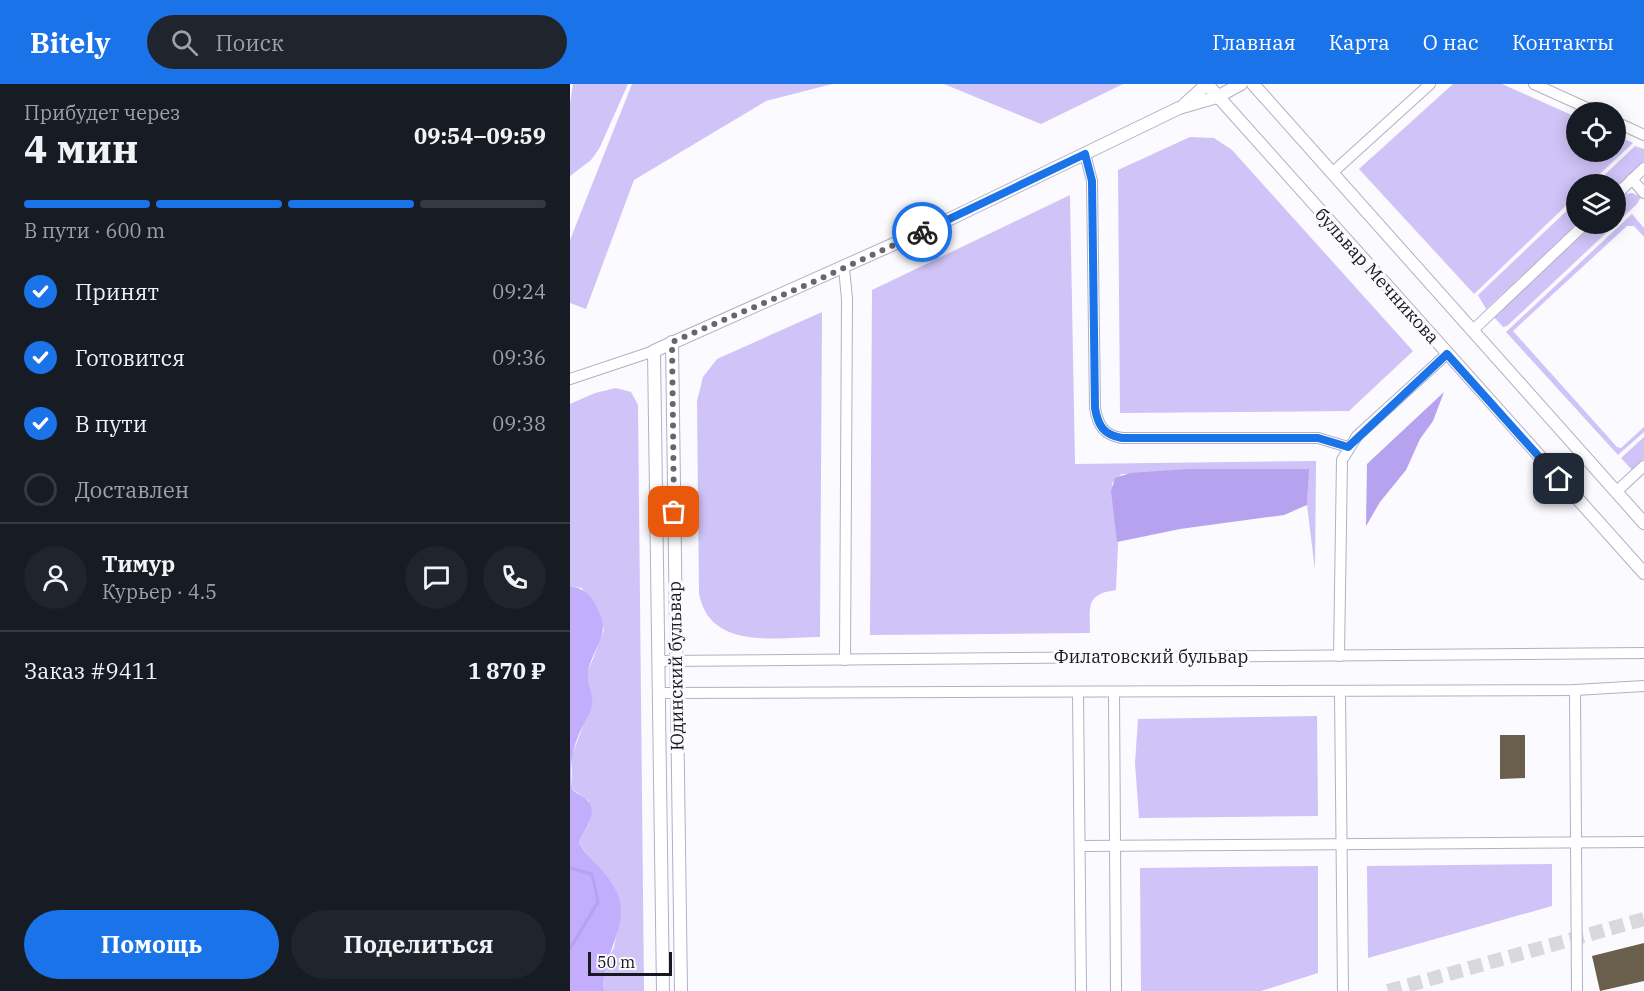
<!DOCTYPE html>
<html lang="ru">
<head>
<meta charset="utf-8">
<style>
  :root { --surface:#171b24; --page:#20242c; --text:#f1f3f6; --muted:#9ea1a6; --line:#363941; --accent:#1a73e8 }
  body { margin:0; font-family:"IBM Plex Serif",serif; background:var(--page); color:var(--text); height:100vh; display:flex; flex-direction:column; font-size:22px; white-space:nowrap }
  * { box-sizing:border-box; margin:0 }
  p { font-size:20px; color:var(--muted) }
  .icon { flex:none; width:33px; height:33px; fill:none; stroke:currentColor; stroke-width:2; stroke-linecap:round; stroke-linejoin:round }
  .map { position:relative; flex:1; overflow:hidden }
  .drawer { display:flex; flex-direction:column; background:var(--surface); width:570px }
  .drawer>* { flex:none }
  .buttons { position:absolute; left:996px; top:18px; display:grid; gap:12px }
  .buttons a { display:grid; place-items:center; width:60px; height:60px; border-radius:50%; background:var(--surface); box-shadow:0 3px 15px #0003; font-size:30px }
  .scale { position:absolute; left:18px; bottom:15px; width:84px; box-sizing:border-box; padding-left:6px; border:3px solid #19171f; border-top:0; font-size:16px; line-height:21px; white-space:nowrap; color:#19171f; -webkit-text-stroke:4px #fbfaff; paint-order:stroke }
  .pin { position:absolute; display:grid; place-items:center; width:51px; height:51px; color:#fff; margin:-26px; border-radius:12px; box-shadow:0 3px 9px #0006 }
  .courier { position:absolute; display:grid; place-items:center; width:60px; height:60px; margin:-30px; border:4px solid #1a73e8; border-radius:50%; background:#fff; color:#222; box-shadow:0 2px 8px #0007 }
  .headline em { font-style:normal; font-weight:700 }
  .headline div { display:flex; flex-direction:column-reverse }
  .headline { display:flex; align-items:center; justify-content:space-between; height:102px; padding:0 24px }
  h1 { font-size:39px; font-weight:700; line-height:45px }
  .bar { display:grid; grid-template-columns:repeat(4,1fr); gap:9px 6px; align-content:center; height:72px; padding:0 24px }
  .bar i { height:8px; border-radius:4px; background:var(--line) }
  .bar .active { background:var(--accent) }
  .bar p { grid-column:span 4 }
  .line { display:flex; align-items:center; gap:15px; padding:0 24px; border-top:2px solid var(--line) }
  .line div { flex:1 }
  .round { display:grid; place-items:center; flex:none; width:63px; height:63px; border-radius:32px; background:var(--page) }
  ol { padding:0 24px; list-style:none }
  li { display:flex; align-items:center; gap:18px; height:66px }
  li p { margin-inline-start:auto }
  li .icon { padding:6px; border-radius:50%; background:var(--accent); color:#fff; stroke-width:4 }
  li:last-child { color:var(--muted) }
  li i { width:33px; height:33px; border:3px solid var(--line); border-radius:50% }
  .primary-button { display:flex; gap:12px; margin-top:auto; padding:12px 24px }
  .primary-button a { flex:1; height:69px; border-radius:36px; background:var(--accent); color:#fff; font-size:24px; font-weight:700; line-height:69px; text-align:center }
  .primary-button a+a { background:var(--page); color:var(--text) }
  header { display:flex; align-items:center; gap:36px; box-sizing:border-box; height:84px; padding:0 30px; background:var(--accent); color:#fff }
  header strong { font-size:28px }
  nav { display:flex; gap:33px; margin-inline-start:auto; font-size:21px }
  .search { width:420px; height:54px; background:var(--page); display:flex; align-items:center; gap:15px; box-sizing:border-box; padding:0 21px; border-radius:33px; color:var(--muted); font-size:22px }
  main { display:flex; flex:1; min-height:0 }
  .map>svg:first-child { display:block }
  .green { fill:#cfc3f7 }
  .forest { fill:#c2aefc }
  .water { fill:#b6a2ef }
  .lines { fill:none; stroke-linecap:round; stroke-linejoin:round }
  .stream { stroke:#b6a2ef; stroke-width:3 }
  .building { fill:#6a5f4c }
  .secondary-tunnel { stroke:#d9d8dd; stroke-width:14; stroke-dasharray:14 7; stroke-linecap:butt }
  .minor-casing { stroke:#b4afc5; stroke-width:12 }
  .tertiary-casing { stroke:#b4afc5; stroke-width:14 }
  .minor { stroke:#fff; stroke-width:10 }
  .tertiary { stroke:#fff; stroke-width:12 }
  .done { stroke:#68666d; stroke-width:6; stroke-dasharray:0 10.8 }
  .route { stroke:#1a73e8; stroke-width:8 }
  .labels { text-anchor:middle; stroke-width:6; stroke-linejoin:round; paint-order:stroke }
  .street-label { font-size:18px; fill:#19171f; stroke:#fbfaff }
</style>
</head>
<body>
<header>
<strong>Bitely</strong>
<div class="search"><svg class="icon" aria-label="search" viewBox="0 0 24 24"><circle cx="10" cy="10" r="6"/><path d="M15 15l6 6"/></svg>Поиск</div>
<nav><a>Главная</a><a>Карта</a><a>О нас</a><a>Контакты</a></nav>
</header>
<main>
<section class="drawer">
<div class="headline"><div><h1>4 мин</h1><p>Прибудет через</p></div><em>09:54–09:59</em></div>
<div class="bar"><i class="active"></i><i class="active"></i><i class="active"></i><i></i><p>В пути · 600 m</p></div>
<ol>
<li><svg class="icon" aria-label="check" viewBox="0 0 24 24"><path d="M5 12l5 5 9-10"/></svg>Принят<p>09:24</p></li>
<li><svg class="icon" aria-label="check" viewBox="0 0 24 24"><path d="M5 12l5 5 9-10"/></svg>Готовится<p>09:36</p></li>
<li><svg class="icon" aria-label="check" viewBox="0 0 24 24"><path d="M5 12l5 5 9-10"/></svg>В пути<p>09:38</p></li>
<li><i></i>Доставлен</li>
</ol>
<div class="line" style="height:108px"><a class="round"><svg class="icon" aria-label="person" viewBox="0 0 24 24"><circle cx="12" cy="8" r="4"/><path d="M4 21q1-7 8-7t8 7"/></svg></a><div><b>Тимур</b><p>Курьер · 4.5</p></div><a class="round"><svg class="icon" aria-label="chat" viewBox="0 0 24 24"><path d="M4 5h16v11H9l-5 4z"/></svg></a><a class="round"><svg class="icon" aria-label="phone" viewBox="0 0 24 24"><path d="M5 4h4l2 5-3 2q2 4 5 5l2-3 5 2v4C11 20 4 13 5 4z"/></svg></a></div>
<div class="line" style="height:78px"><div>Заказ #9411</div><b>1 870 ₽</b></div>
<div class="primary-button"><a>Помощь</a><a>Поделиться</a></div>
</section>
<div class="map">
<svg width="1074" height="907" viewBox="0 0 1074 907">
  <rect width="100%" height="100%" fill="#fbfaff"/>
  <g class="green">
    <path d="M3,0H58L29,65L21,76L0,92V19Z"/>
    <path d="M62,0H262L196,17L64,96L16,225L0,219V156Z"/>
    <path d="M374,0H553L471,40Z"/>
    <path d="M883,0H932L1006,33V68H1046V51L1063,59L1019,100H1006V112L904,210L789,85Z"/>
    <path d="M620,53L644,54L662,66L843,267L779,327L550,329L548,86Z"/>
    <path d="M1065,62L1074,65V77L1046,103V100H1025Z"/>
    <path d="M1062,109L1071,113L1067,120L937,242L933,243L924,233L1023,140H1046V118L1055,110Z"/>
    <path d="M500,111L505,380L746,377L745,486L737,421L738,385L552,390L542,399L548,460L546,506C515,510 520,523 520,549L300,551L302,206Z"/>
    <path d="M1006,118L1007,140L916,225L908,211Z"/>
    <path d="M1062,130L1074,144V153L1064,142H1057L943,247L1047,363L1051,364L1074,343V348L1048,371L936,248Z"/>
    <path d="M252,228L250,553C207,553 139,567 129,509L127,317L133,293L147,275Z"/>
    <path d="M46,304L61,308L68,321L74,907H34L33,884L44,863L51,830L48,813L9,759L19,739V717L2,705V671L13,642L17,590L34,546L12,504L0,502V320L25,309Z"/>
    <path d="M1074,353V375L1062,386L1051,374Z"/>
    <path d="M747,632L748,732L569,734L565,679L568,635Z"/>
    <path d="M982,780V822L798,874L797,782Z"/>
    <path d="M748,782V889L691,907H571L570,784Z"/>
  </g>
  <path class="forest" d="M0,502C12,504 19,509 25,520C44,552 23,560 18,589C16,600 24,610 22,621C21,630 14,638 11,646C1,666 0,684 2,705C6,710 14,712 18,717C29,728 13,748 9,759C18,775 35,786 44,803C66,839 29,871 34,907H0Z"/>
  <g class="water">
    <path d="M874,308L863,337L850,355L836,386L810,418L796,442L797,380Z"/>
    <path d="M619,385H739L737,421L714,431L610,445L547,458L541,407L545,394L560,389Z"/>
  </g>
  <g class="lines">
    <path class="stream" d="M0,784L22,790L28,818L0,865"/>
  </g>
  <g class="building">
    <path d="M930,651H955V694L930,695Z"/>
    <path d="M1074,859V897L1030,907L1022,872Z"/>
  </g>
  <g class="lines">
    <path class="secondary-tunnel" d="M818,907L1074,835"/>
    <defs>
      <g id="minor">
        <path d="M964,0L1026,28"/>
        <path d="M1046,38L1074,51"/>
        <path d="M515,70L522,97L525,324C528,342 534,351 552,354H748L778,363"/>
        <path d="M762,89L860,0"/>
        <path d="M1062,95L1074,109"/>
        <path d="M1046,111L1074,84"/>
        <path d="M274,184L277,215L275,576"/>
        <path d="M902,247L1015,140"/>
        <path d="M0,295L84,267"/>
        <path d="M1046,408L1074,382"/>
        <path d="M769,572L772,376L787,352L877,270"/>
        <path d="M89,577L1074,569"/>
        <path d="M1005,606L1007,907"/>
        <path d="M770,607L773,907"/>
        <path d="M89,609L1005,606L1074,602"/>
        <path d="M508,609L511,907"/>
        <path d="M544,609L546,907"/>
        <path d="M510,762L1074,758"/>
      </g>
      <g id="tertiary">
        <path d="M683,0L1074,439"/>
        <path d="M615,20L637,0L1074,489"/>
        <path d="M102,258L111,907"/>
        <path d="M93,907L84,267L380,135L609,24L647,13L671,0"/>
      </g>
    </defs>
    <use href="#minor" class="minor-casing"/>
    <use href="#tertiary" class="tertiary-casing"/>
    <use href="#minor" class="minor"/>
    <use href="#tertiary" class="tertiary"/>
  </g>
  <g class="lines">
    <path class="done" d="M104,428L102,258L241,199L352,148"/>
    <path class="route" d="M352,148L515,70L522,97L525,324C528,342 534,351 552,354H748L778,363L877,270L989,395"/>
  </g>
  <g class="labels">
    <g class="street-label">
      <text transform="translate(807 192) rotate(48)" y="6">бульвар Мечникова</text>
      <text x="581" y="579">Филатовский бульвар</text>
      <text transform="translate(106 582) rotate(-91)" y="6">Юдинский бульвар</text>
    </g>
  </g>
</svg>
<div class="buttons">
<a><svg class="icon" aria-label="locate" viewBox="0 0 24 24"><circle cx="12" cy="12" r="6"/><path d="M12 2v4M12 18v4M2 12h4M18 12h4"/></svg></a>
<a><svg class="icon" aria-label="layers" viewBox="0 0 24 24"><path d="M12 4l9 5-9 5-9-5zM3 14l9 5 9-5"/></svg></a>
</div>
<div class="scale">50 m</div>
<div class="pin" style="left:104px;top:428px;background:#ea580c"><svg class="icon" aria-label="bag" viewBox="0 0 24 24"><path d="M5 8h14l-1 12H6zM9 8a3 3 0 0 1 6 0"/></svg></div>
<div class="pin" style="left:989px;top:395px;background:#1f2937"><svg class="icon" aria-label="home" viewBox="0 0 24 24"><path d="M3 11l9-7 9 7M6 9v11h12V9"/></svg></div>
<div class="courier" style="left:352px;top:148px"><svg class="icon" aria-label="bike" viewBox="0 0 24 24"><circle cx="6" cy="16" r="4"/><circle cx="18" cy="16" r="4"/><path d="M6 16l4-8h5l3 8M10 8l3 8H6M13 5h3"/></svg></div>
</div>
</main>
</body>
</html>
